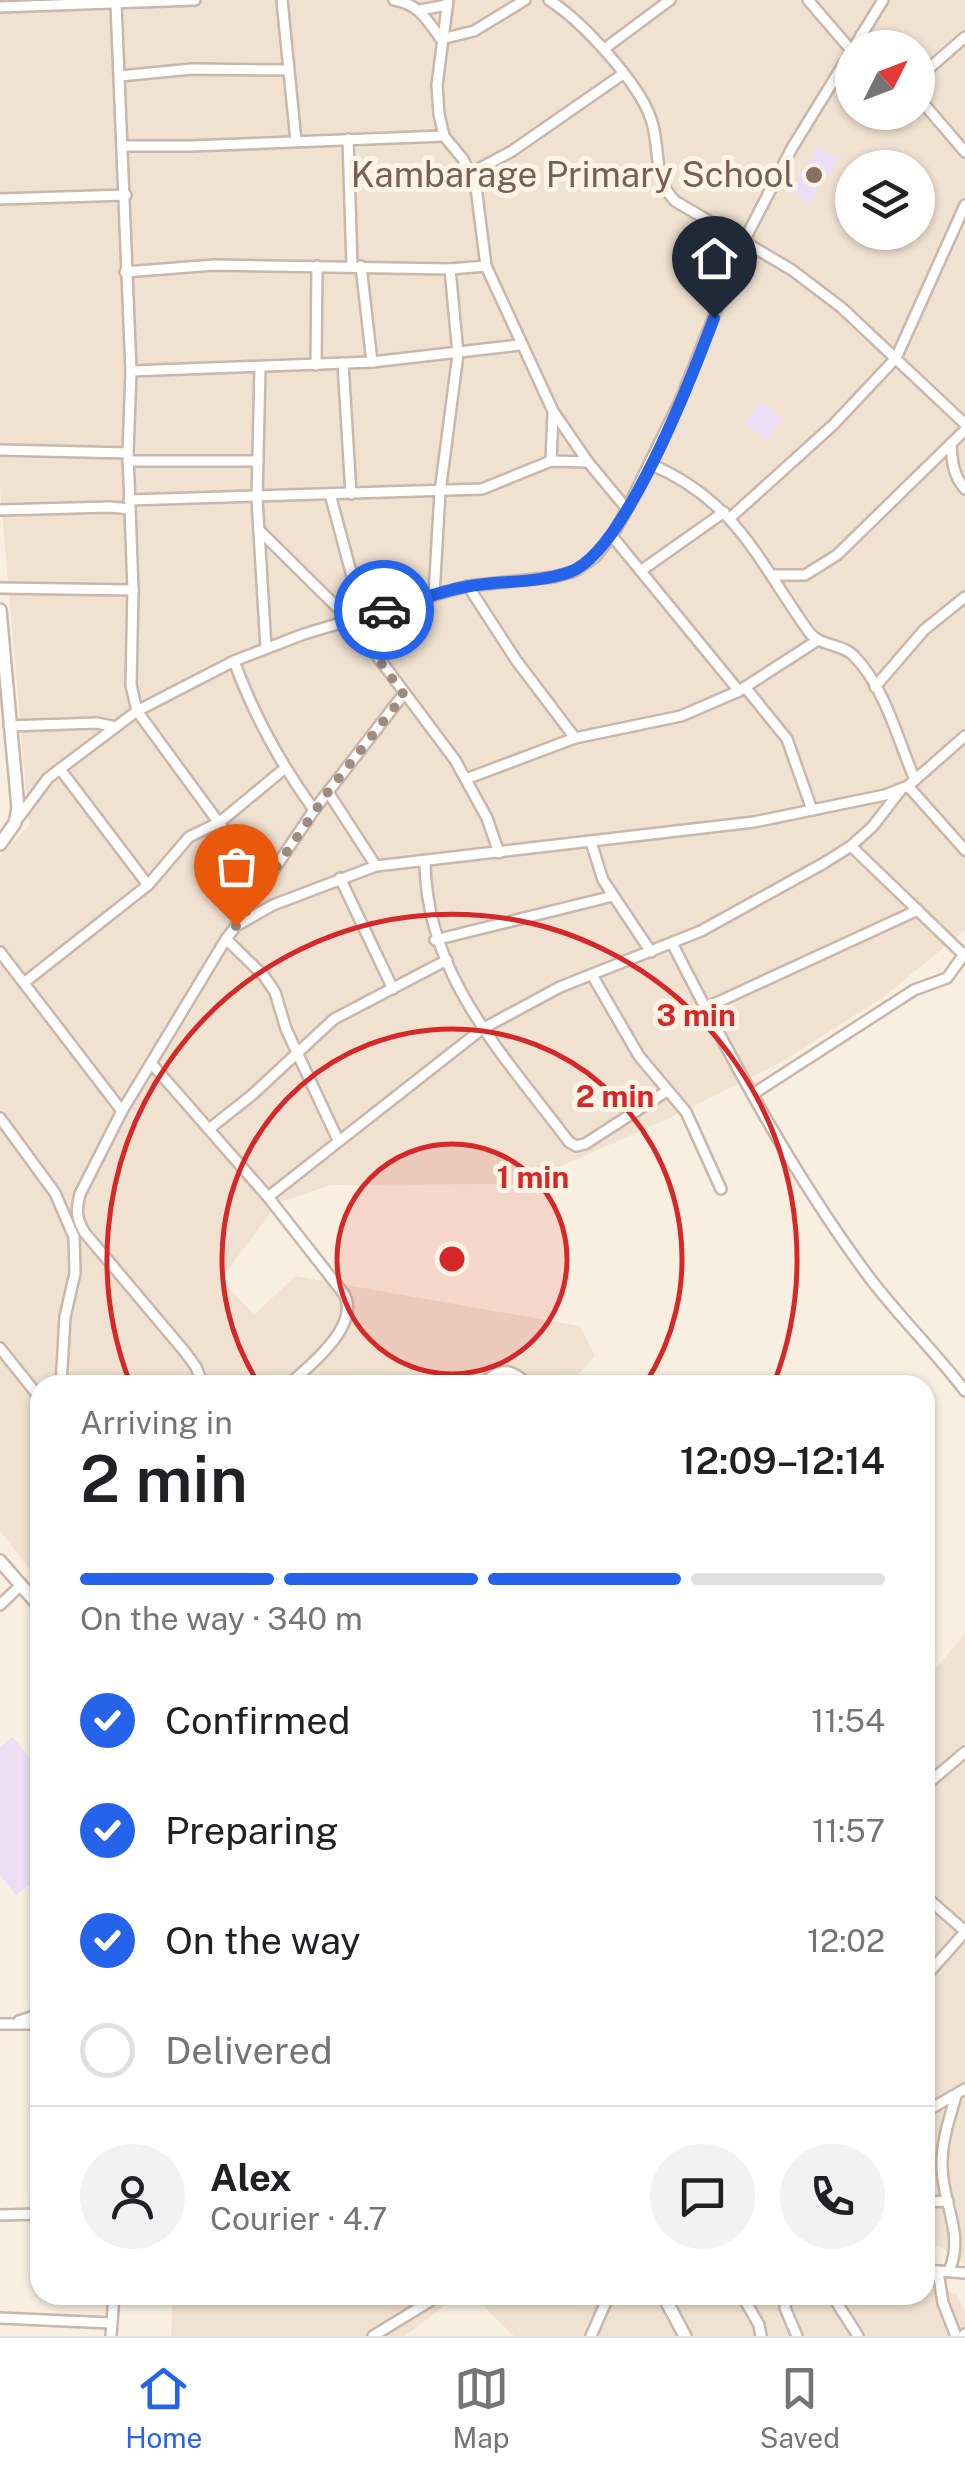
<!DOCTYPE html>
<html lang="en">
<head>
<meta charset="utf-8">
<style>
  :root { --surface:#fff; --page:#f2f2f2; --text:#202124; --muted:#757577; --line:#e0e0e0; --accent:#2563eb }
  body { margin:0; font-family:"Public Sans",sans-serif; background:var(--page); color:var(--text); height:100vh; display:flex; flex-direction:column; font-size:38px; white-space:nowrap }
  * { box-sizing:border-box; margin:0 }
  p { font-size:32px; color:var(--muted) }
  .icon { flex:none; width:55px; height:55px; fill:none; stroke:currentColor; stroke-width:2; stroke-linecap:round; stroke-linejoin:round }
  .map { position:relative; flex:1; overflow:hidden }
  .details { position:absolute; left:30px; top:1375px; width:905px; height:930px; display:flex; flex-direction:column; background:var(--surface); border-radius:30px; box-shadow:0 2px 8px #0004 }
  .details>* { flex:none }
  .needle { width:65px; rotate:48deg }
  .fabs { position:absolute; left:835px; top:30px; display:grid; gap:20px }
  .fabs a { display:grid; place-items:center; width:100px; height:100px; border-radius:50%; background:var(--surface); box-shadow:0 2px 8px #0004; font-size:50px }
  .pin { position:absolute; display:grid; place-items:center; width:85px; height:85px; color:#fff; margin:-102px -42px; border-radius:50% 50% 50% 0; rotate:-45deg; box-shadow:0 0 10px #0007 }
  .pin .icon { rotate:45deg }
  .courier { position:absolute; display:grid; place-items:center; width:100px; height:100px; margin:-50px; border:8px solid #2563eb; border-radius:50%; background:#fff; color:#222; box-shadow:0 2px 12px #0007 }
  .head em { font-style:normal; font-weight:600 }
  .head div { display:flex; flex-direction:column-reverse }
  .head { display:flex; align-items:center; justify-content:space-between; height:170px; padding:0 50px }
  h1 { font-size:65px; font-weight:600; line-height:75px }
  .bar { display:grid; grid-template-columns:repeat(4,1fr); gap:15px 10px; align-content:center; height:120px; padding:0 50px }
  .bar i { height:12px; border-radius:8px; background:var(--line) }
  .bar .current { background:var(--accent) }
  .bar p { grid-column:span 4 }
  .line { display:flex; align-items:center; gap:25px; padding:0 50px; border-top:2px solid var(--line) }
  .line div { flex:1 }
  .round { display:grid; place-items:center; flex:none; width:105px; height:105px; border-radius:52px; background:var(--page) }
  ol { padding:0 50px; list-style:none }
  li { display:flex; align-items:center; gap:30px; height:110px }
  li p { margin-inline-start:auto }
  li .icon { padding:10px; border-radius:50%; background:var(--accent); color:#fff; stroke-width:4 }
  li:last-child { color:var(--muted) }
  li i { width:55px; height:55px; border:5px solid var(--line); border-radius:50% }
  .tabs { display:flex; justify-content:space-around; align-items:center; height:140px; border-top:2px solid var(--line); background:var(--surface); font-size:28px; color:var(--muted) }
  .tabs a { display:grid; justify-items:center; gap:5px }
  .tabs .current { color:var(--accent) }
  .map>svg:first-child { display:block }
  .residential { fill:#f0e1d0; fill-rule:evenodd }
  .education { fill:#ecdef5 }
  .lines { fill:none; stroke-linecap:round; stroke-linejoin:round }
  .minor-casing { stroke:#c8b7aa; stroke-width:14 }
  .tertiary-casing { stroke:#c8b7aa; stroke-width:16 }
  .minor { stroke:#fff; stroke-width:9 }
  .tertiary { stroke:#fff; stroke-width:11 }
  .done { stroke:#9e8c80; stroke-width:10; stroke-dasharray:0 18 }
  .route { stroke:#2563eb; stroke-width:12 }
  .ring { fill:none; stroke:#d62828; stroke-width:5 }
  .education-dot { fill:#8d6e63; stroke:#fdf4e6; stroke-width:4 }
  .labels { text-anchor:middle; stroke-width:10; stroke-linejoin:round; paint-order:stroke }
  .education-label { font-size:35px; fill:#785e54; stroke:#fdf4e6; text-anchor:end }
  .centre { fill:#d62828; stroke:#fdf4e6; stroke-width:5 }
  .ring-label { font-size:30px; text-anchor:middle; font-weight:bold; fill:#d62828; stroke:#fdf4e6; stroke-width:10; stroke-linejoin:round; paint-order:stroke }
</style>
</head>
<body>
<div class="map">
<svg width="965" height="2336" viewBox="0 0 965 2336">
  <rect width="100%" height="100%" fill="#f9efe1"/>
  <g class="residential">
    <path d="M0,0H965V930L882,998L781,1062L667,1119L521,1184L331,1185L278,1203L221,1279L254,1315L295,1276L580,1326L595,1356L569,1385H40V1582L0,1531V856L29,825L0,488ZM852,48H918V112H852ZM852,168H918V232H852Z"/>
    <path d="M965,1634V2264L939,2246L925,2244V1681Z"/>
    <path d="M925,2287L957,2294L965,2312V2336H514L472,2295H925Z"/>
    <path d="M173,2295H459L405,2336H171Z"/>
  </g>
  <g class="education">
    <path d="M818,146L838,159L810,204L790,191Z"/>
    <path d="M761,401L783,419L766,440L744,422Z"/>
    <path d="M13,1737L40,1771V1876L16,1895L0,1875V1747Z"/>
  </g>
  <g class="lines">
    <defs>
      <g id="minor">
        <path d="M282,0L296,141"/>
        <path d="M394,0C419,4 427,20 441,39L474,31L525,0"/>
        <path d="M448,0L437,85L439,114L444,136L463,159L476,187L486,266L553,411L588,462L627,509"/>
        <path d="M549,0C582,21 639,83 651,119C661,148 652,178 675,201L792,270L842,308L965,424"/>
        <path d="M808,0L851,50"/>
        <path d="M116,4L131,371L128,453L133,590L131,685L137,711L230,838L254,859L276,866"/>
        <path d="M0,7L195,0"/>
        <path d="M420,10L447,5"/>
        <path d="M861,35L872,48"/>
        <path d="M604,49L670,0"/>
        <path d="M120,76L192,69L289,70"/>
        <path d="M918,78L965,37"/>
        <path d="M918,97L965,152"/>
        <path d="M348,139L352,266"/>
        <path d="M124,146H191L444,136"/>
        <path d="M471,173L512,151L623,74"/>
        <path d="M0,199L126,195"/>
        <path d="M361,266L372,362"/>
        <path d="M125,272L214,265L450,269L486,266"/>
        <path d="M343,363L351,494"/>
        <path d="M316,365L317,266"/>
        <path d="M260,368L257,499L266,648"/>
        <path d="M131,371L372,362L520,345"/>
        <path d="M951,444C952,462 953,475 965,489"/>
        <path d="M0,450L128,453"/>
        <path d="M128,461H258"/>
        <path d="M551,461L553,414"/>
        <path d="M650,464C737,501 758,561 809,632C820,647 843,643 855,657C885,688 898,740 915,780"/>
        <path d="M330,494L363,617"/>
        <path d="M129,500L482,489L551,461L588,462"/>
        <path d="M0,510L110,507L130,509"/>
        <path d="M730,518L833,425L896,358L965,205"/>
        <path d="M259,530L351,621L455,760L487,818L499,853"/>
        <path d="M612,536L739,691"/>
        <path d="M642,570L724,512"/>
        <path d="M773,575H805L837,555L965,430"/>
        <path d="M468,586L516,660L575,738"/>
        <path d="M0,588L133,590"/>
        <path d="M434,595L440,492L458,354L450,269"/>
        <path d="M234,661C254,716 280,763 314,810"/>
        <path d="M745,687L787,739L812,810"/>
        <path d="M875,687L924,630L965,597"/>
        <path d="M9,726L97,723L116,727"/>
        <path d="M60,769L148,885"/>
        <path d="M466,779L575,738L681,716L739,691L818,640"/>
        <path d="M908,786L965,850"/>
        <path d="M328,792L376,866"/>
        <path d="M19,817L48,778L137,711L234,661L304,634L434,595L468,586L554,577L575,571L595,557L612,536L627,509L680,401L744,241L792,148L883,0"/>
        <path d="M591,842L603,880L651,952"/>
        <path d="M851,846L963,954"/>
        <path d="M425,862C426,976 504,1055 569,1142L576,1146L585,1144L667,1091"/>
        <path d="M340,878L393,989"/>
        <path d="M238,923L314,810L403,695"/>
        <path d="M226,939L264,976L275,992L286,1029L338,1140"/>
        <path d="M435,940L613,896"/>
        <path d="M672,943C730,1057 791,1171 866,1273C897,1315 934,1350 965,1391"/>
        <path d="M0,952L122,1111"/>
        <path d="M592,975L639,1056L686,1112L721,1189"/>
        <path d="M25,982L148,885L189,837L220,822L284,769"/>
        <path d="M705,1008L918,910"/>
        <path d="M151,1063L268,1197L482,1029L560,987L701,931L824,863L851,846L873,826L900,791"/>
        <path d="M753,1094L914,990L947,978L965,953"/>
        <path d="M0,1118L55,1193L74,1237L75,1273L65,1317L61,1385"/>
        <path d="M209,1129L252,1095L334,1019L447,960"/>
        <path d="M268,1197L344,1294C361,1325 310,1366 288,1385"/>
        <path d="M0,1348L40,1398"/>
        <path d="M203,1385L196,1367L185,1352L85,1233C76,1219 76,1210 80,1194L122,1111L226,939L236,926L273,905L376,866L754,822L885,795L908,786L965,736"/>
        <path d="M482,1385C500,1367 510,1367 529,1385"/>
        <path d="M0,1605L21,1585"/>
        <path d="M925,1786L965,1752"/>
        <path d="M925,1896L965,1931"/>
        <path d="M925,1977L965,1932"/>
        <path d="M19,2021L40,2014"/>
        <path d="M0,2024H40"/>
        <path d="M925,2112L965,2089"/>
        <path d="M925,2202L948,2201"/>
        <path d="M0,2215L40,2214"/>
        <path d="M925,2270L965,2273"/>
        <path d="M938,2271L943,2303L956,2336"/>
        <path d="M949,2271C965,2235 943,2205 942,2168C941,2144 949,2119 956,2096"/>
        <path d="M742,2295L759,2325L761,2336"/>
        <path d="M787,2295L785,2308L797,2336"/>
        <path d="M832,2295L858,2336"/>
        <path d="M0,2318L110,2323"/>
        <path d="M111,2336L114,2295"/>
        <path d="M373,2336L440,2295"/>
        <path d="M591,2336L609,2295"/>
        <path d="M963,2336L965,2334"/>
      </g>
      <g id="tertiary">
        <path d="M0,610L18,808L15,823L0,844"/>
        <path d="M0,1561L40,1607"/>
        <path d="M663,2295L685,2336"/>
      </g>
    </defs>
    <use href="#minor" class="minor-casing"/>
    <use href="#tertiary" class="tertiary-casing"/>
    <use href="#minor" class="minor"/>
    <use href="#tertiary" class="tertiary"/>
  </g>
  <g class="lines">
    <path class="done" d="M236,926L328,792L404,695L351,621L384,610"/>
    <path class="route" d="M384,610C411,602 438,592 465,587C500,580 536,584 570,572C625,552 693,374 714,318"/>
  </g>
  <circle cx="452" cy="1259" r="115" fill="#d62828" fill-opacity=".12"/>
  <g class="ring">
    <circle cx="452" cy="1259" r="115"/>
    <path d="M259 1384A230 230 0 1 1 645 1384"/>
    <path d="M130 1383A345 345 0 1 1 774 1383"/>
  </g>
  <circle class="education-dot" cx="814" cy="175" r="10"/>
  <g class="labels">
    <g class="education-label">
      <text x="794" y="187">Kambarage Primary School</text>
    </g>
  </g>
  <circle cx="452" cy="1259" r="15" class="centre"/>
  <g class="ring-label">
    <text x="696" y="1026">3 min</text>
    <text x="615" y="1107">2 min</text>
    <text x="533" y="1188">1 min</text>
  </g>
</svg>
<div class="fabs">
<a><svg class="needle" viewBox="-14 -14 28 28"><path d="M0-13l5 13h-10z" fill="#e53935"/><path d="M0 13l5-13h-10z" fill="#757577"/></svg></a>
<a><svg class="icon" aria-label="layers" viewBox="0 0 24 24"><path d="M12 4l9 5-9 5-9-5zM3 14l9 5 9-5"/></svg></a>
</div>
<div class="pin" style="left:236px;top:926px;background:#ea580c"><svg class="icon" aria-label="bag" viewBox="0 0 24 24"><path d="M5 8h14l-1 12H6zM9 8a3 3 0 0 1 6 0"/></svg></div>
<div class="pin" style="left:714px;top:318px;background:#1f2937"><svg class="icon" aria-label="home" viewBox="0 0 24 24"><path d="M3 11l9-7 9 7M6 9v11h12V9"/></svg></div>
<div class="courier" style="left:384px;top:610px"><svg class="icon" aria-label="car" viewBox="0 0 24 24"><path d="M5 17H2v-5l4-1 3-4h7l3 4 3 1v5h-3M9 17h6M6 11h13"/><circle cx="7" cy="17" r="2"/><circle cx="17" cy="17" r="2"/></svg></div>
<section class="details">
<div class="head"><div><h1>2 min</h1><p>Arriving in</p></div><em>12:09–12:14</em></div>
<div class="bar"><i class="current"></i><i class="current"></i><i class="current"></i><i></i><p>On the way · 340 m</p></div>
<ol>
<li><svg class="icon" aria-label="check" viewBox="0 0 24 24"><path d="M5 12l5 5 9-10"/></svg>Confirmed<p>11:54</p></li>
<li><svg class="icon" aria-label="check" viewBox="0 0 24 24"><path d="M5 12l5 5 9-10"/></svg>Preparing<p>11:57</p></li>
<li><svg class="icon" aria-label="check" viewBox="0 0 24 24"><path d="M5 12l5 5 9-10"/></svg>On the way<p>12:02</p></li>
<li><i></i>Delivered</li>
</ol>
<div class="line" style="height:180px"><a class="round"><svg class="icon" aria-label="person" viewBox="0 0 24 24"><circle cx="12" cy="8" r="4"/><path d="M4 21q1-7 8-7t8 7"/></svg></a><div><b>Alex</b><p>Courier · 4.7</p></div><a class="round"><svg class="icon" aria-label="chat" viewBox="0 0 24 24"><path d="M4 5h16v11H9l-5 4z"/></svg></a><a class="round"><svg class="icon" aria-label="phone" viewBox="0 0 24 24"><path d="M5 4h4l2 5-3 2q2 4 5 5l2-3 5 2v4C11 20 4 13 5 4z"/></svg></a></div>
</section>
</div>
<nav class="tabs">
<a class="current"><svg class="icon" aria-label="home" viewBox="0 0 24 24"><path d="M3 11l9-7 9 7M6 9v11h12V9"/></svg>Home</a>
<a><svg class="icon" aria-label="map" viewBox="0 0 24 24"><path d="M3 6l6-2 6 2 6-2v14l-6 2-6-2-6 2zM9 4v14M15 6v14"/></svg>Map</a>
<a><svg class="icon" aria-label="saved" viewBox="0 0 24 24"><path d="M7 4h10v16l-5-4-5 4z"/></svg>Saved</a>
</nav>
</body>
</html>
